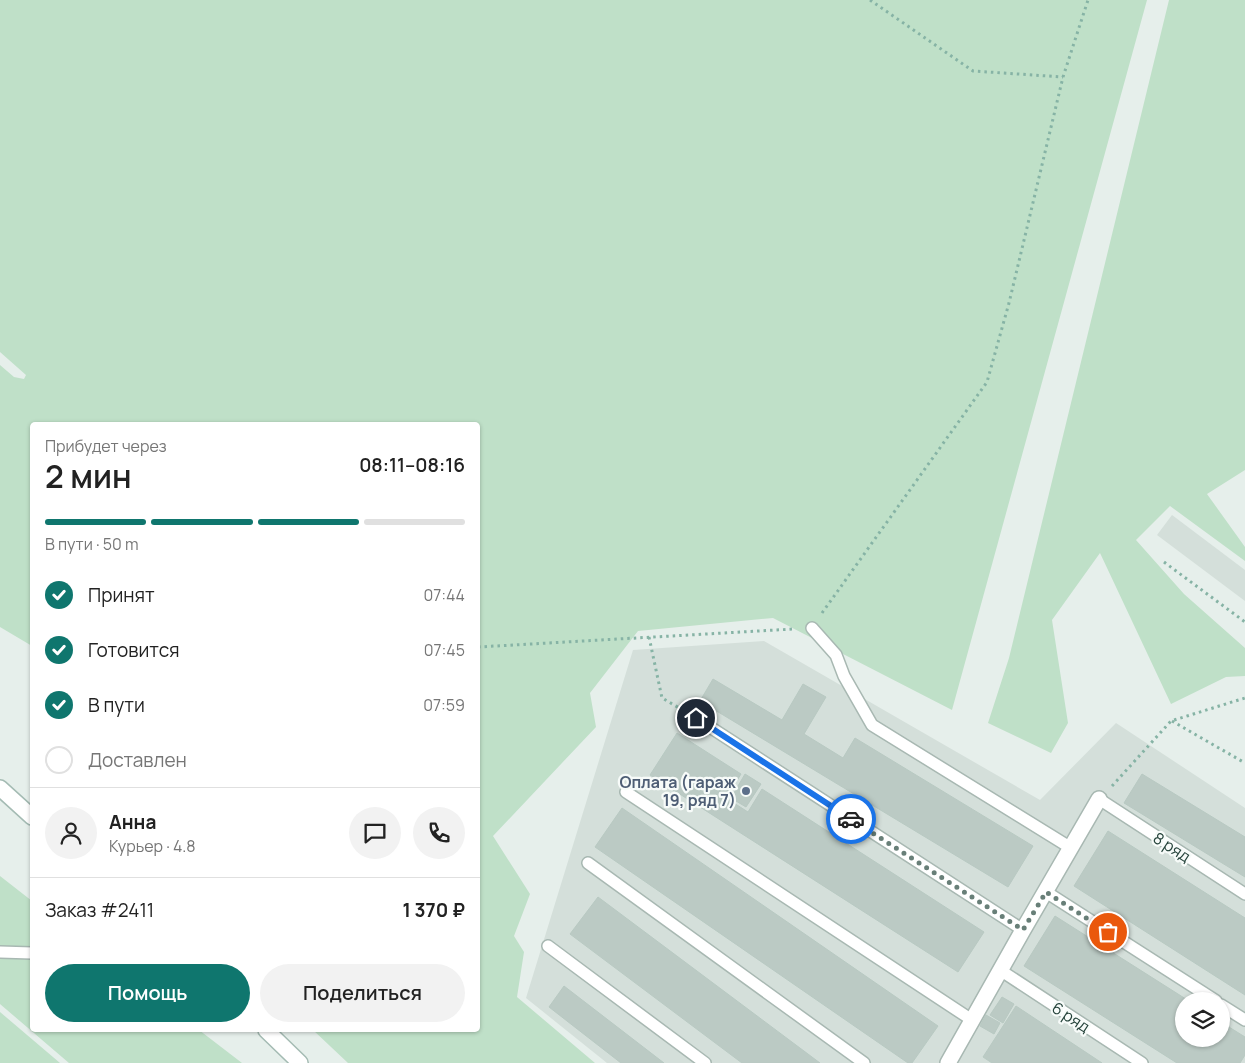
<!DOCTYPE html>
<html lang="ru">
<head>
<meta charset="utf-8">
<style>
  :root { --surface:#fff; --page:#f2f2f2; --text:#222; --muted:#767676; --line:#e0e0e0; --accent:#0f766e }
  body { margin:0; font-family:Manrope,sans-serif; background:var(--page); color:var(--text); height:100vh; display:flex; flex-direction:column; font-size:19px; white-space:nowrap }
  * { box-sizing:border-box; margin:0 }
  p { font-size:16px; color:var(--muted) }
  .icon { flex:none; width:28px; height:28px; fill:none; stroke:currentColor; stroke-width:2; stroke-linecap:round; stroke-linejoin:round }
  .map { position:relative; flex:1; overflow:hidden }
  .panel { position:absolute; left:30px; top:422px; width:450px; height:610px; display:flex; flex-direction:column; background:var(--surface); border-radius:5px; box-shadow:0 1px 4px #0004 }
  .panel>* { flex:none }
  .fabs { position:absolute; left:1175px; top:992px; display:grid; gap:10px }
  .fabs a { display:grid; place-items:center; width:55px; height:55px; border-radius:50%; background:var(--surface); box-shadow:0 1px 4px #0004; font-size:25px }
  .pin { position:absolute; display:grid; place-items:center; width:42px; height:42px; color:#fff; margin:-21px; border:2px solid #fff; border-radius:50%; box-shadow:0 1px 5px #0007 }
  .courier { position:absolute; display:grid; place-items:center; width:50px; height:50px; margin:-25px; border:4px solid #1a73e8; border-radius:50%; background:#fff; color:#222; box-shadow:0 1px 6px #0007 }
  .headline em { font-style:normal; font-weight:600 }
  .headline div { display:flex; flex-direction:column-reverse }
  .headline { display:flex; align-items:center; justify-content:space-between; height:85px; padding:0 15px }
  h1 { font-size:32px; font-weight:600; line-height:38px }
  .bar { display:grid; grid-template-columns:repeat(4,1fr); gap:8px 5px; align-content:center; height:60px; padding:0 15px }
  .bar i { height:6px; border-radius:4px; background:var(--line) }
  .bar .current { background:var(--accent) }
  .bar p { grid-column:span 4 }
  .line { display:flex; align-items:center; gap:12px; padding:0 15px; border-top:1px solid var(--line) }
  .line div { flex:1 }
  .round { display:grid; place-items:center; flex:none; width:52px; height:52px; border-radius:26px; background:var(--page) }
  ol { padding:0 15px; list-style:none }
  li { display:flex; align-items:center; gap:15px; height:55px }
  li p { margin-inline-start:auto }
  li .icon { padding:5px; border-radius:50%; background:var(--accent); color:#fff; stroke-width:4 }
  li:last-child { color:var(--muted) }
  li i { width:28px; height:28px; border:2px solid var(--line); border-radius:50% }
  .action { display:flex; gap:10px; margin-top:auto; padding:10px 15px }
  .action a { flex:1; height:58px; border-radius:30px; background:var(--accent); color:#fff; font-size:20px; font-weight:600; line-height:58px; text-align:center }
  .action a+a { background:var(--page); color:var(--text) }
  .map>svg:first-child { display:block }
  .built { fill:#d4dfda; fill-rule:evenodd }
  .green { fill:#bfe0c8 }
  .building { fill:#bbcac4; stroke:#b8c9c2 }
  .lines { fill:none; stroke-linecap:round; stroke-linejoin:round }
  .service-casing { stroke:#a8b8b2; stroke-width:14 }
  .minor-casing { stroke:#a8b8b2; stroke-width:18 }
  .secondary-casing { stroke:#a4bbb3; stroke-width:18 }
  .path { stroke:#86b3a5; stroke-width:3; stroke-dasharray:2.5 4; stroke-linecap:butt }
  .service { stroke:#fff; stroke-width:11 }
  .minor { stroke:#fff; stroke-width:15 }
  .secondary { stroke:#fff; stroke-width:15 }
  .done { stroke:#687f78; stroke-width:5; stroke-dasharray:0 9 }
  .route { stroke:#1a73e8; stroke-width:6 }
  .service-dot { fill:#5c6f8a; stroke:#f7fbf9; stroke-width:2 }
  .labels { text-anchor:middle; stroke-width:4.5; stroke-linejoin:round; paint-order:stroke }
  .service-label { font-size:16px; font-weight:bold; fill:#4e5e75; stroke:#f7fbf9; text-anchor:end }
  .street-label { font-size:16px; fill:#24423a; stroke:#f7fbf9 }
</style>
</head>
<body>
<div class="map">
<svg width="1245" height="1063" viewBox="0 0 1245 1063">
  <rect width="100%" height="100%" fill="#e6efeb"/>
  <g class="built">
    <path d="M1172,515L1245,570V601L1157,535Z"/>
    <path d="M764,641L1040,800L1116,723L1245,808V1063H607L526,998L633,650ZM1184,1001H1221V1039H1184Z"/>
  </g>
  <g class="green">
    <path d="M0,0H1147L952,710L773,618L638,631L590,693L596,727L493,836L530,894L514,936L524,952L517,997L595,1063H348L313,1030H478V425H32V646L0,627V365L14,377L24,379L26,375L0,352Z"/>
    <path d="M1169,0H1245V470L1207,494L1245,547V561L1170,506L1136,540L1184,594L1245,648V676L1226,677L1171,704L1100,553L1052,620L1068,723L1051,753L988,723L1009,658Z"/>
    <path d="M0,876L32,901V1030H199L242,1063H69L0,1004Z"/>
    <path d="M0,1012L60,1063H0Z"/>
  </g>
  <g class="building">
    <path d="M713,679L782,720L803,684L826,697L804,734L843,758L855,738L1033,846L1008,887L700,701Z"/>
    <path d="M677,733L741,774L726,798L748,812L762,789L984,932L958,972L650,775Z"/>
    <path d="M745,774L761,784L746,807L731,798Z"/>
    <path d="M1142,774L1245,837V877L1124,803Z"/>
    <path d="M622,808L938,1026L912,1063H908L595,847Z"/>
    <path d="M1108,831L1245,918V995L1074,886Z"/>
    <path d="M598,897L820,1063H742L570,934Z"/>
    <path d="M1055,916L1189,1001H1184V1039H1221V1022L1245,1037V1055L1240,1063H1177L1024,966Z"/>
    <path d="M564,986L664,1063H621L549,1007Z"/>
    <path d="M1002,997L1014,1004L1003,1023L990,1015Z"/>
    <path d="M1016,1006L1102,1063H992L983,1057Z"/>
    <path d="M986,1015L1000,1023L994,1034L980,1026Z"/>
  </g>
  <g class="lines">
    <defs>
      <g id="service">
        <path d="M812,628L836,655L844,676L872,725L1071,848"/>
        <path d="M696,718L1023,930"/>
        <path d="M626,792L972,1020"/>
        <path d="M1099,799L1245,894"/>
        <path d="M588,863L864,1063"/>
        <path d="M1046,892L1216,1001"/>
        <path d="M548,946L705,1063"/>
        <path d="M0,952L32,953"/>
        <path d="M1000,970L1142,1063"/>
        <path d="M1221,1005L1245,1020"/>
      </g>
      <path id="minor" d="M948,1063L1023,930L1099,799"/>
      <g id="secondary">
        <path d="M0,788L32,817"/>
        <path d="M266,1030L300,1063"/>
      </g>
    </defs>
    <use href="#service" class="service-casing"/>
    <use href="#minor" class="minor-casing"/>
    <use href="#secondary" class="secondary-casing"/>
    <g class="path">
      <path d="M870,0L973,71L1063,77"/>
      <path d="M1164,562L1245,622"/>
      <path d="M822,613L987,382L1009,303L1063,77L1088,0"/>
      <path d="M649,637L662,698L681,709"/>
      <path d="M478,647L794,629"/>
      <path d="M1172,721L1245,763"/>
      <path d="M1112,786L1171,721L1245,698"/>
    </g>
    <use href="#service" class="service"/>
    <use href="#minor" class="minor"/>
    <use href="#secondary" class="secondary"/>
  </g>
  <g class="lines">
    <path class="done" d="M851,819L1023,930L1046,892L1108,932"/>
    <path class="route" d="M696,718L851,819"/>
  </g>
  <circle class="service-dot" cx="746" cy="791" r="5"/>
  <g class="labels">
    <g class="service-label">
      <text x="736" y="788">Оплата (гараж<tspan x="736" dy="18">19, ряд 7)</tspan></text>
    </g>
    <g class="street-label">
      <text transform="translate(1172 847) rotate(33)" y="6">8 ряд</text>
      <text transform="translate(1071 1017) rotate(33)" y="6">6 ряд</text>
    </g>
  </g>
</svg>
<div class="fabs">
<a><svg class="icon" aria-label="layers" viewBox="0 0 24 24"><path d="M12 4l9 5-9 5-9-5zM3 14l9 5 9-5"/></svg></a>
</div>
<div class="pin" style="left:1108px;top:932px;background:#ea580c"><svg class="icon" aria-label="bag" viewBox="0 0 24 24"><path d="M5 8h14l-1 12H6zM9 8a3 3 0 0 1 6 0"/></svg></div>
<div class="pin" style="left:696px;top:718px;background:#1f2937"><svg class="icon" aria-label="home" viewBox="0 0 24 24"><path d="M3 11l9-7 9 7M6 9v11h12V9"/></svg></div>
<div class="courier" style="left:851px;top:819px"><svg class="icon" aria-label="car" viewBox="0 0 24 24"><path d="M5 17H2v-5l4-1 3-4h7l3 4 3 1v5h-3M9 17h6M6 11h13"/><circle cx="7" cy="17" r="2"/><circle cx="17" cy="17" r="2"/></svg></div>
<section class="panel">
<div class="headline"><div><h1>2 мин</h1><p>Прибудет через</p></div><em>08:11–08:16</em></div>
<div class="bar"><i class="current"></i><i class="current"></i><i class="current"></i><i></i><p>В пути · 50 m</p></div>
<ol>
<li><svg class="icon" aria-label="check" viewBox="0 0 24 24"><path d="M5 12l5 5 9-10"/></svg>Принят<p>07:44</p></li>
<li><svg class="icon" aria-label="check" viewBox="0 0 24 24"><path d="M5 12l5 5 9-10"/></svg>Готовится<p>07:45</p></li>
<li><svg class="icon" aria-label="check" viewBox="0 0 24 24"><path d="M5 12l5 5 9-10"/></svg>В пути<p>07:59</p></li>
<li><i></i>Доставлен</li>
</ol>
<div class="line" style="height:90px"><a class="round"><svg class="icon" aria-label="person" viewBox="0 0 24 24"><circle cx="12" cy="8" r="4"/><path d="M4 21q1-7 8-7t8 7"/></svg></a><div><b>Анна</b><p>Курьер · 4.8</p></div><a class="round"><svg class="icon" aria-label="chat" viewBox="0 0 24 24"><path d="M4 5h16v11H9l-5 4z"/></svg></a><a class="round"><svg class="icon" aria-label="phone" viewBox="0 0 24 24"><path d="M5 4h4l2 5-3 2q2 4 5 5l2-3 5 2v4C11 20 4 13 5 4z"/></svg></a></div>
<div class="line" style="height:65px"><div>Заказ #2411</div><b>1 370 ₽</b></div>
<div class="action"><a>Помощь</a><a>Поделиться</a></div>
</section>
</div>
</body>
</html>
